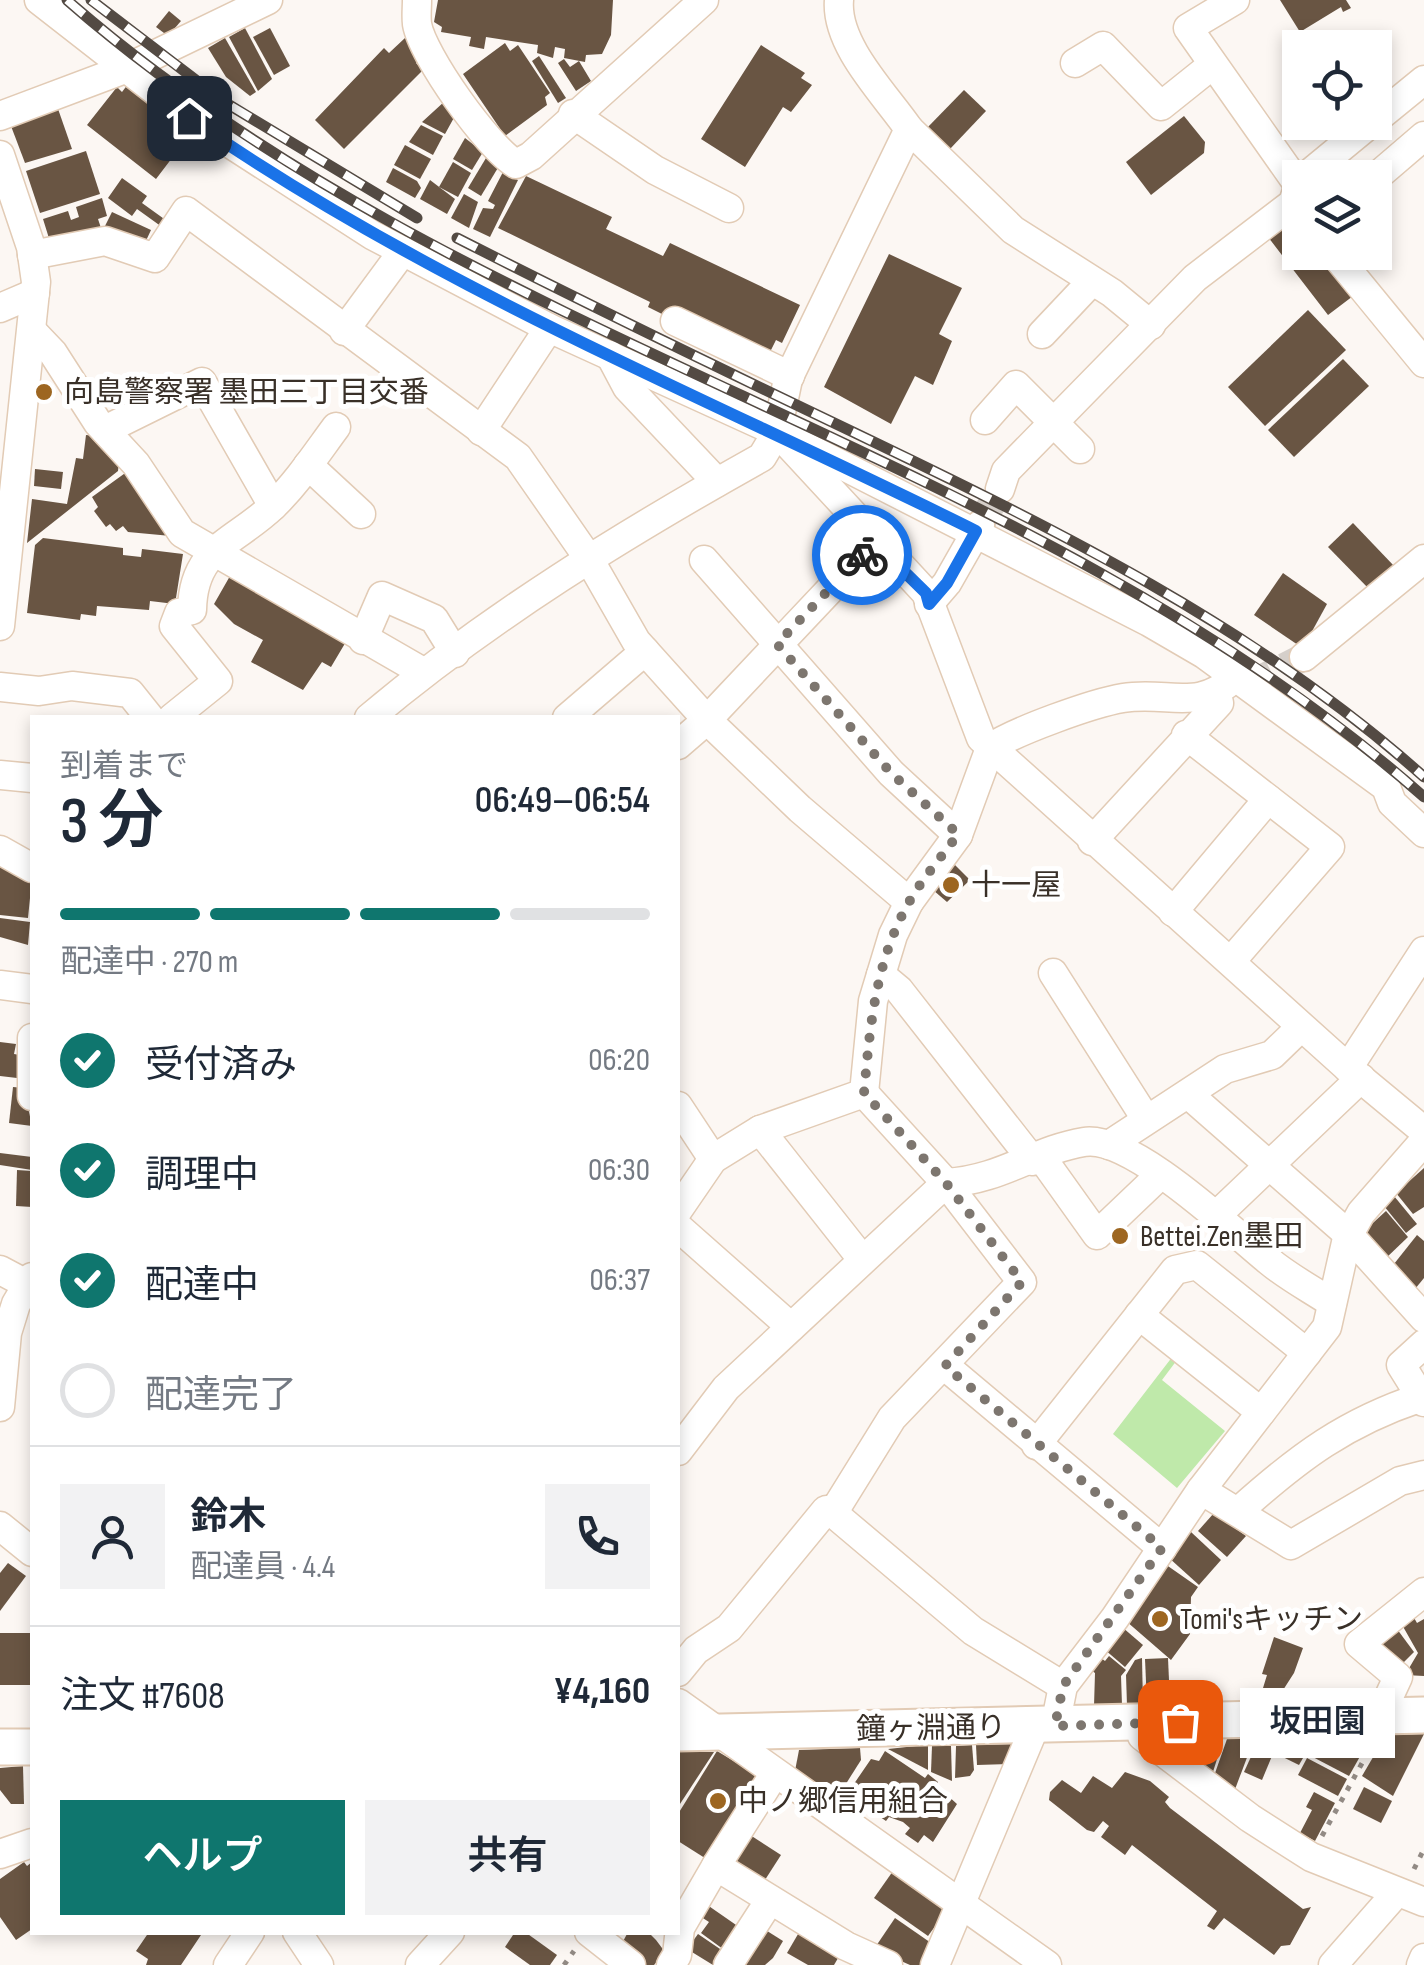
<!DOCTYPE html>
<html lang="ja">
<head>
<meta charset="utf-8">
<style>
  :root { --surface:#fff; --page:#f2f2f3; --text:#1f2937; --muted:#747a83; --line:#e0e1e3; --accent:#0f766e }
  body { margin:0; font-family:"Sofia Sans Condensed","Noto Sans JP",sans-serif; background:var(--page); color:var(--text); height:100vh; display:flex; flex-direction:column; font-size:38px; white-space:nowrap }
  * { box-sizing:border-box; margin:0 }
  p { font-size:32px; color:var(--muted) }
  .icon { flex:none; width:55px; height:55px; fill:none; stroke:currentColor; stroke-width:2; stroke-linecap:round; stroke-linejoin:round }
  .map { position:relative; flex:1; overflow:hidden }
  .sheet { position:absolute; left:30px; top:715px; width:650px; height:1220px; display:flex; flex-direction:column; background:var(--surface); border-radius:0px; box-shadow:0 5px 15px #0003 }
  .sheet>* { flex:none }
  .fabs { position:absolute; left:1282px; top:30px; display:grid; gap:20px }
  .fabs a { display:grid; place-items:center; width:110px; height:110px; border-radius:0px; background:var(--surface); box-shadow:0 5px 15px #0003; font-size:50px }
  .pin { position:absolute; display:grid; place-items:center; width:85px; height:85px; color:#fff; margin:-42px; border-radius:20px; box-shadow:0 5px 15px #0006 }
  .courier { position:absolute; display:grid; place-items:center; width:100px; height:100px; margin:-50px; border:8px solid #1a73e8; border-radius:50%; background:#fff; color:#222; box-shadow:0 2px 12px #0007 }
  .bubble { position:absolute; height:70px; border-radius:0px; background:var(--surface); box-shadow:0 5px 15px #0003; font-size:32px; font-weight:600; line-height:70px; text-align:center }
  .headline em { font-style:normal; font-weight:600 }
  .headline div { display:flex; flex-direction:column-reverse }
  .headline { display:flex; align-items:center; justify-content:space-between; height:170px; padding:0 30px }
  h1 { font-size:65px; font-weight:600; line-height:75px }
  .bar { display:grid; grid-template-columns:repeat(4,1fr); gap:15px 10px; align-content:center; height:120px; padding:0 30px }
  .bar i { height:12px; border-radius:8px; background:var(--line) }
  .bar .current { background:var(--accent) }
  .bar p { grid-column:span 4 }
  .line { display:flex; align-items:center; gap:25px; padding:0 30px; border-top:2px solid var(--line) }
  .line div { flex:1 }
  .round { display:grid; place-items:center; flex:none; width:105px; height:105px; border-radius:0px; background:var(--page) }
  ol { padding:0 30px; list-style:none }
  li { display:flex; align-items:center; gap:30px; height:110px }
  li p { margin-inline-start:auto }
  li .icon { padding:10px; border-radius:50%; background:var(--accent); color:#fff; stroke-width:4 }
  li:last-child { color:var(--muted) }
  li i { width:55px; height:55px; border:5px solid var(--line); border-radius:50% }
  .button { display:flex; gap:20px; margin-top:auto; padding:20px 30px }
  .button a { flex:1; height:115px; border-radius:0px; background:var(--accent); color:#fff; font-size:40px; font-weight:600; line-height:115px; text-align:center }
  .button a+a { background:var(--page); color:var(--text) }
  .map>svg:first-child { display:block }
  .green { fill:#bfe9aa }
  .building { fill:#695543 }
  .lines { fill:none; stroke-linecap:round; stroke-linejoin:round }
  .minor-tunnel { stroke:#d5cfca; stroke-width:28; stroke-dasharray:28 14; stroke-linecap:butt }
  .minor-casing { stroke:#e2cbb5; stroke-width:31 }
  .major-casing { stroke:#e2cbb5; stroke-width:39 }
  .path { stroke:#928a84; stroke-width:5; stroke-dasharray:5 8; stroke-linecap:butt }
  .minor { stroke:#fff; stroke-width:28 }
  .major { stroke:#fff; stroke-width:35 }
  .rail-casing { stroke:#534a43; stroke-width:11 }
  .rail { stroke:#fff; stroke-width:8; stroke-dasharray:22; stroke-linecap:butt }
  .done { stroke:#7d766f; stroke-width:10; stroke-dasharray:0 18 }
  .route { stroke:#1a73e8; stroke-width:12 }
  .poi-dot { fill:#9d6621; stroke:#fff; stroke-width:4 }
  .labels { text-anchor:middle; stroke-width:10; stroke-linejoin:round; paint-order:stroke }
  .poi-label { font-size:30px; fill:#393028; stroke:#fff; text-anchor:start }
  .street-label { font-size:30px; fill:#393028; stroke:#fff }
</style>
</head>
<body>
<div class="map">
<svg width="1424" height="1965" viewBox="0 0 1424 1965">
  <rect width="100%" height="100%" fill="#fcf7f3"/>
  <path class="green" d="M1176,1352L1180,1356L1162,1380L1225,1431L1177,1488L1113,1434Z"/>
  <g class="building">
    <path d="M438,0H613L611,35L602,54L586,55L585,62L564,58L565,49L555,47L553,58L537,53L538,45L486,37L484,49L469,46L471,37L441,32L442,27L434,22Z"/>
    <path d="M1280,0H1346L1351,8L1343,12L1341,7L1300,32Z"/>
    <path d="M169,11L181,21L168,36L156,27Z"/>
    <path d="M245,28L272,79L258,91L229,37Z"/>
    <path d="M270,28L290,66L274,75L253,37Z"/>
    <path d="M225,38L256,92L250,96L226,77L208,48Z"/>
    <path d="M405,38L423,56L416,63L423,70L344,149L315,120L384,48L389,53Z"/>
    <path d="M505,43L510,51L518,45L550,93L545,97L547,105L505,136L463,74Z"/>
    <path d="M761,45L805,73L801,78L812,85L791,112L783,107L745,167L701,139Z"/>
    <path d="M539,56L566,98L558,103L532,61Z"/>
    <path d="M564,59L570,67L579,61L591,81L576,91L558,63Z"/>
    <path d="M128,84L185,141L156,179L87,125L117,87L122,92Z"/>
    <path d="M964,90L986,111L949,150L926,129Z"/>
    <path d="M445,101L450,104L447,110L456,114L445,134L422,122Z"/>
    <path d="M57,106L72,149L25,163L11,126Z"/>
    <path d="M1184,116L1205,142L1204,153L1151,195L1126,162Z"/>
    <path d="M421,125L443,136L433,155L409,142Z"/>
    <path d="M465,138L483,152L472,170L453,159Z"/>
    <path d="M405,145L431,159L420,179L394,165Z"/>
    <path d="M86,151L100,194L40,213L26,171Z"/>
    <path d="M486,158L499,166L481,196L468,188Z"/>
    <path d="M453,162L471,173L458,197L439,187Z"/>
    <path d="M393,168L417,181L421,188L415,198L386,182Z"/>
    <path d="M503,172L518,180L490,237L473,229L483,208L493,209L495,205L488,201Z"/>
    <path d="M526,176L612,217L606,229L663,256L670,243L800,305L782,343L776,340L769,354L668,317L648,307L650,302L498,228Z"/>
    <path d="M122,178L147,196L142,203L167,221L162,227L137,209L132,216L108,198Z"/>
    <path d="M430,180L455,199L447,214L420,199Z"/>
    <path d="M464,194L478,202L469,228L451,218Z"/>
    <path d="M102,198L107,216L98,219L101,228L52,248L43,219L68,211L71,220L79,217L76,207Z"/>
    <path d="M112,212L151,230L144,245L103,230Z"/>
    <path d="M1297,215L1300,252H1326L1357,293L1328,315L1268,237Z"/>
    <path d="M889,254L962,288L939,334L952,341L933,385L915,376L891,424L824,387Z"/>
    <path d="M1308,310L1346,350L1265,426L1228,387Z"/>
    <path d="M1343,359L1369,386L1294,457L1268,430Z"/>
    <path d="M86,435L106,437L120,453L118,471L27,543L32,499L67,504L76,458L83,459Z"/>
    <path d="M35,469L63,472L61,489L34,486Z"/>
    <path d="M128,471L171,536L128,532L123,526L116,531L110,524L106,527L94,511L98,507L92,497Z"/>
    <path d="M1353,523L1395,567L1370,590L1328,547Z"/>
    <path d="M43,538L123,548V555L141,557L142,549L183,554L175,604L150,601L149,610L97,606L96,616L81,614L80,620L27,613L35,545Z"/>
    <path d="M1283,573L1327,604L1310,635L1298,645L1254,615Z"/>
    <path d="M230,576L347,640L331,667L322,662L303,690L251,662L263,640L234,624L214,604Z"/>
    <path d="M0,859L13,867L12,873L32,878L28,918L0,915Z"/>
    <path d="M954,864L970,880L947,902L933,890Z"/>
    <path d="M0,918L30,922L28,945L0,937Z"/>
    <path d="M0,1042L16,1044L14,1054L20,1055L17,1078L0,1076Z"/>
    <path d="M13,1087L24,1088L32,1126L9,1123Z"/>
    <path d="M0,1153L32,1157V1170L0,1165Z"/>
    <path d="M1424,1168V1207L1413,1214L1396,1193Z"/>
    <path d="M17,1170L32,1171V1207L16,1206Z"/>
    <path d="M1394,1196L1417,1224L1406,1233L1384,1206Z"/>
    <path d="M1386,1211L1408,1237L1384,1260L1363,1232Z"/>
    <path d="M1417,1235L1424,1241V1278L1415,1289L1390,1269Z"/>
    <path d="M1214,1513L1246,1536L1227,1557L1198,1531Z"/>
    <path d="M1191,1532L1221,1560L1199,1585L1168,1557Z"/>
    <path d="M8,1563L26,1576L0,1611V1573Z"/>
    <path d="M1165,1564L1198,1587L1191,1597L1190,1634L1171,1660L1126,1621Z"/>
    <path d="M1413,1616L1417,1623L1424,1619V1676L1405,1675L1418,1653L1401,1623Z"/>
    <path d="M1394,1625L1414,1652L1397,1669L1369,1643Z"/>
    <path d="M1122,1627L1143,1645L1125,1667L1104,1649Z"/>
    <rect x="0" y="1633" width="32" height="52"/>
    <path d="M1274,1637L1303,1648L1294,1673L1276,1701H1259L1267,1675L1262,1674Z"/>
    <path d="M1097,1655L1105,1661L1109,1656L1126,1670L1121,1676L1122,1705L1094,1706L1095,1673L1087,1667Z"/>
    <path d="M1142,1658L1143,1705H1127L1126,1675L1135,1660Z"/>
    <path d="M1168,1658L1170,1703L1147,1704L1145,1659Z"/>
    <path d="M1424,1734L1393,1796L1362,1776L1386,1735Z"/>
    <path d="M1372,1735L1349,1776L1309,1755L1320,1736Z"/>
    <path d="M1315,1737L1299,1765L1258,1745L1263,1738Z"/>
    <path d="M1227,1739H1254L1234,1792L1214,1776Z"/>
    <path d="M1202,1740L1198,1747L1206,1753L1198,1763L1165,1742Z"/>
    <path d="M1210,1740H1223L1212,1775L1201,1765L1212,1749Z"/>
    <path d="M1016,1744L1009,1764L977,1765L976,1745Z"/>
    <path d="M972,1745L974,1770L970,1776L955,1778L956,1746Z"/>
    <path d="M916,1746H928V1770L888,1749Z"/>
    <path d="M932,1746H951L952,1781L931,1772Z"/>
    <path d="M860,1748L861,1760L837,1798L795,1771L799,1750Z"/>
    <path d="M1255,1748L1272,1756L1262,1780L1244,1772Z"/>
    <path d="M717,1751L760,1777L708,1860L678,1841V1814Z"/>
    <path d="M885,1751L925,1778L928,1774L938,1782L936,1785L957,1804L933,1842L924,1835L918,1843L905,1834L910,1828L903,1822L889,1817L886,1821L847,1794L871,1759L879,1761Z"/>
    <path d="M678,1752H714L678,1807Z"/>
    <path d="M1307,1758L1347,1779L1338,1796L1298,1775Z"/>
    <path d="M23,1766L24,1804H11L0,1790V1768Z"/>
    <path d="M1125,1772L1150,1781L1169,1797L1165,1802L1170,1808L1303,1909L1311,1907L1290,1945L1281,1946L1274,1955L1224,1918L1214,1930L1207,1926L1217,1911L1132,1845L1125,1855L1101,1837L1109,1826L1103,1821L1094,1832L1087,1830L1049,1800L1050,1792L1062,1780L1081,1793L1093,1776L1112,1788Z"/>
    <path d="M1364,1787L1392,1801L1381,1823L1353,1809Z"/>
    <path d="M1314,1792L1335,1803L1315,1841L1300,1833L1312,1810L1306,1807Z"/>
    <path d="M747,1833L781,1855L763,1883L729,1862Z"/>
    <path d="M24,1862L27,1866L32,1862V1929L16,1940L0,1917V1879Z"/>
    <path d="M893,1871L947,1910L928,1936L874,1898Z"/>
    <path d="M703,1902L739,1927L727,1952L701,1933L709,1922L695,1913Z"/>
    <path d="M895,1918L934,1945L923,1965H910L874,1949Z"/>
    <path d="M761,1927L783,1941L773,1958L765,1965H738Z"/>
    <path d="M801,1929L841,1953L834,1965H808L787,1953Z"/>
    <path d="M149,1932H203L181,1965H146L148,1959L136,1951Z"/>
    <path d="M515,1932H525L557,1955L550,1965H530L505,1947Z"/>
    <path d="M628,1932H648L656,1940L665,1952L654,1965H640L619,1949Z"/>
    <path d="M698,1934L723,1951L713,1965L687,1949Z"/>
  </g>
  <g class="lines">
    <g class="minor-tunnel">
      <path d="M980,525L1000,489"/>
      <path d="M1247,686L1304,657"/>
    </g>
    <defs>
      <g id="minor">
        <path d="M39,0L189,117L372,235L549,328L777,432L1149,622L1204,654L1386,787L1392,803L1424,833"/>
        <path d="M417,0C417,8 416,16 417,24C422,55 488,148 516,164L531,156L704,0"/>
        <path d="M839,0C835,45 885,94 909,129L788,379L777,432L926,593L981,738L1348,1068L1424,1131"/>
        <path d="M1235,0L1188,28L1297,183"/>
        <path d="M1075,63L1103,46L1161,106L1211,66"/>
        <path d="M573,114L655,170L729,208"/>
        <path d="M0,116L125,69L268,0"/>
        <path d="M1375,120L1424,80"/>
        <path d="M909,129L1013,230L1112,293L1151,325"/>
        <path d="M0,155L31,247L36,282L0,626"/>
        <path d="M1304,178L1372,122"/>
        <path d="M1375,178L1424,136"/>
        <path d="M1333,252L1424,363"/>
        <path d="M32,255L105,241L155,258L186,211L518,457L589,559L636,641L707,720L800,809L909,902"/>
        <path d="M0,308L35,293"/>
        <path d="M675,321L790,376"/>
        <path d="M32,331L53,353L98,423L136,464L182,533L423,672"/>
        <path d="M344,331L403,251"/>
        <path d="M1042,334L1092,281"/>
        <path d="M610,355L627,387L717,482"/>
        <path d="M985,420L1016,385L1080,449"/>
        <path d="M105,430L202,382L273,506"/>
        <path d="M481,431L549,328"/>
        <path d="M308,465L361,514"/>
        <path d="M1000,489L1006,471L1195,278L1293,203L1300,181"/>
        <path d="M704,560L891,773L958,835"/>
        <path d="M929,604L947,583L980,525"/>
        <path d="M363,640L382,596L434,619L455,653"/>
        <path d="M1304,657L1424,559"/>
        <path d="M0,687L39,691L72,686L130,693L150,718"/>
        <path d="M172,718L218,681L174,626L179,613L192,610C193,547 236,542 273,506C297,483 316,454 336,427"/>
        <path d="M369,718C489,617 626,533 762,457L777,432"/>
        <path d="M567,718L645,651"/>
        <path d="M1186,735L1330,847L1232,960"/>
        <path d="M678,745L707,720L875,542"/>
        <path d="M0,775L32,778"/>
        <path d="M1092,841L1219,703L1217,694"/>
        <path d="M0,850L32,868"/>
        <path d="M1173,912L1268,799"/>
        <path d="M1053,973L1146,1119"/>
        <path d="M881,975L899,990L1033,1161"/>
        <path d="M0,985L32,989"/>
        <path d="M32,1038V1096"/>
        <path d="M1348,1068L1424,951"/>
        <path d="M864,1093L946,1183C1001,1180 1035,1150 1084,1142C1131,1134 1233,1232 1269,1261C1288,1277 1311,1289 1332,1303"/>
        <path d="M1188,1094L1349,1235L1424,1318"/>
        <path d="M678,1106L713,1159"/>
        <path d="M760,1130L862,1259"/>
        <path d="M1109,1145L1225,1069L1272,1055L1301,1027"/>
        <path d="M1042,1158L1097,1235L1160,1175"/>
        <path d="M678,1210L713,1159L760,1130L864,1093L873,1001L893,935L909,902L958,835L990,748C1015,731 1093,703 1123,698C1169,691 1198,712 1234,678"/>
        <path d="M1217,1215L1361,1078"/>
        <path d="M678,1227L791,1327"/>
        <path d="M0,1270L32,1287"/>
        <path d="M1139,1315L1261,1412"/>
        <path d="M1424,1344L1401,1365L1424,1402"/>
        <path d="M945,1366L1162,1548"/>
        <path d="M0,1407L7,1333L16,1304L32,1277"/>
        <path d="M1036,1445L1175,1270L1197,1265L1307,1353"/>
        <path d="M678,1451L726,1388L946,1183L1022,1282L892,1418L833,1513L826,1510L729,1628L696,1650L678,1672"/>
        <path d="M1201,1490L1291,1545L1400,1481L1424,1475"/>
        <path d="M1240,1510C1299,1457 1346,1422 1422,1397"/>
        <path d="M833,1513L973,1631L1063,1686"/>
        <path d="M0,1526L32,1552"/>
        <path d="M678,1703L1047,1965"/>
        <path d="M1380,1716L1398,1677L1359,1644L1424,1592"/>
        <path d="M1140,1724L1142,1736L1250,1818L1311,1857L1424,1902"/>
        <path d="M1055,1726L1063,1686L1115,1618L1201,1490L1327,1327L1347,1238L1361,1213L1424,1141"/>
        <path d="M775,1773L716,1866L846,1946L888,1965"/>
        <path d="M0,1854L32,1843"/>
        <path d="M297,1932L319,1965"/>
        <path d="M589,1932L631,1965"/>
        <path d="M228,1965L250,1932"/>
        <path d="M420,1965L450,1932"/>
        <path d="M671,1965L677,1955L680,1928L716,1866"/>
        <path d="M728,1965L770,1900"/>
        <path d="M935,1965L1035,1726"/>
        <path d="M1333,1965L1397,1892"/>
        <path d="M1421,1965L1424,1958"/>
      </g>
      <g id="major">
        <path d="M678,1733L1424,1715"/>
        <path d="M0,1747H32"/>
      </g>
    </defs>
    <use href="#minor" class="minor-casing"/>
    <use href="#major" class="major-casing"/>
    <g class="path">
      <path d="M1322,1836L1372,1745"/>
      <path d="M1414,1869L1424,1849"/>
      <path d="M564,1965L574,1951"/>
    </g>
    <use href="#minor" class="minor"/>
    <use href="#major" class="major"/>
    <defs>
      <g id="rail">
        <path d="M67,0C467,350 1027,445 1424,797"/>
        <path d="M91,0L226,103L417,218"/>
        <path d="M457,238C589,305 721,369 853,432C1053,528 1258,628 1424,777"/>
      </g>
    </defs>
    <use href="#rail" class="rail-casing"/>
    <use href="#rail" class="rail"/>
  </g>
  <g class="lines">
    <path class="done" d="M862,555L777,644L891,773L958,834C942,857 921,880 908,904C875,963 870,1027 864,1093L946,1183L1022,1282L945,1366L1162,1548L1063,1686L1055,1726L1180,1722"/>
    <path class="route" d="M189,118C433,288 711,399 976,531L947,583L929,604L926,593L874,542L862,555"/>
  </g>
  <g class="poi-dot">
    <circle cx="44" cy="392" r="10"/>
    <circle cx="951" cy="885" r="10"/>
    <circle cx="1120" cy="1236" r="10"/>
    <circle cx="1160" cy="1619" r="10"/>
    <circle cx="718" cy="1801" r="10"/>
  </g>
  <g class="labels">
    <g class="poi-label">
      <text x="64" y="402">向島警察署 墨田三丁目交番</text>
      <text x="971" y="895">十一屋</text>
      <text x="1140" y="1246">Bettei.Zen墨田</text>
      <text x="1180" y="1629">Tomi'sキッチン</text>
      <text x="738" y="1811">中ノ郷信用組合</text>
    </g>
    <g class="street-label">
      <text transform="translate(931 1728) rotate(-1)" y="10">鐘ヶ淵通り</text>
    </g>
  </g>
</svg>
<div class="fabs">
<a><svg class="icon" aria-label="locate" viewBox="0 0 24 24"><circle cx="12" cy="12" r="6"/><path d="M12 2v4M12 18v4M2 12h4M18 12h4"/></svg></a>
<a><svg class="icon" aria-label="layers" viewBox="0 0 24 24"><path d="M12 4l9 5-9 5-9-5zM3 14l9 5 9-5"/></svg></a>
</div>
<div class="pin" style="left:1180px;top:1722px;background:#ea580c"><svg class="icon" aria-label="bag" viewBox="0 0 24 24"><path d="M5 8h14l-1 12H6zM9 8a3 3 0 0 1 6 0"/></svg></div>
<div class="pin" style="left:189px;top:118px;background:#1f2937"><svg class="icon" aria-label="home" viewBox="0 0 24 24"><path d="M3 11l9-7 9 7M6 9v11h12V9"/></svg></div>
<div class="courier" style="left:862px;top:555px"><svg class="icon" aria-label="bike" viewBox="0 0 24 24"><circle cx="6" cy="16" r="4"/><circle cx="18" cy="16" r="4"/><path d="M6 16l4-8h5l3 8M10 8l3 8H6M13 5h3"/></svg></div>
<div class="bubble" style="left:1240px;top:1688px;width:155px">坂田園</div>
<section class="sheet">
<div class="headline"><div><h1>3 分</h1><p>到着まで</p></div><em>06:49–06:54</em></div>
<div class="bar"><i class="current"></i><i class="current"></i><i class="current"></i><i></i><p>配達中 · 270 m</p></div>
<ol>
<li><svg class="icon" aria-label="check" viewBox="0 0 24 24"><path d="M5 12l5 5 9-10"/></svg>受付済み<p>06:20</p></li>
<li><svg class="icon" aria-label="check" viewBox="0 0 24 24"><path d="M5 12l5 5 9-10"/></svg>調理中<p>06:30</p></li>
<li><svg class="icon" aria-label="check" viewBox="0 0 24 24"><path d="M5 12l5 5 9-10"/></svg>配達中<p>06:37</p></li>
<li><i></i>配達完了</li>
</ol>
<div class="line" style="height:180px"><a class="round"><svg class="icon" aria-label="person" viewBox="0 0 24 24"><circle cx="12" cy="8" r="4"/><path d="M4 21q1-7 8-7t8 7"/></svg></a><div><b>鈴木</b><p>配達員 · 4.4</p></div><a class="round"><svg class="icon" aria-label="phone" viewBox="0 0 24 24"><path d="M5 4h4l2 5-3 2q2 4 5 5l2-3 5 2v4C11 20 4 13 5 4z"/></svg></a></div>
<div class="line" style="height:130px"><div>注文 #7608</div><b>¥4,160</b></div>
<div class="button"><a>ヘルプ</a><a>共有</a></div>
</section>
</div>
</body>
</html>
